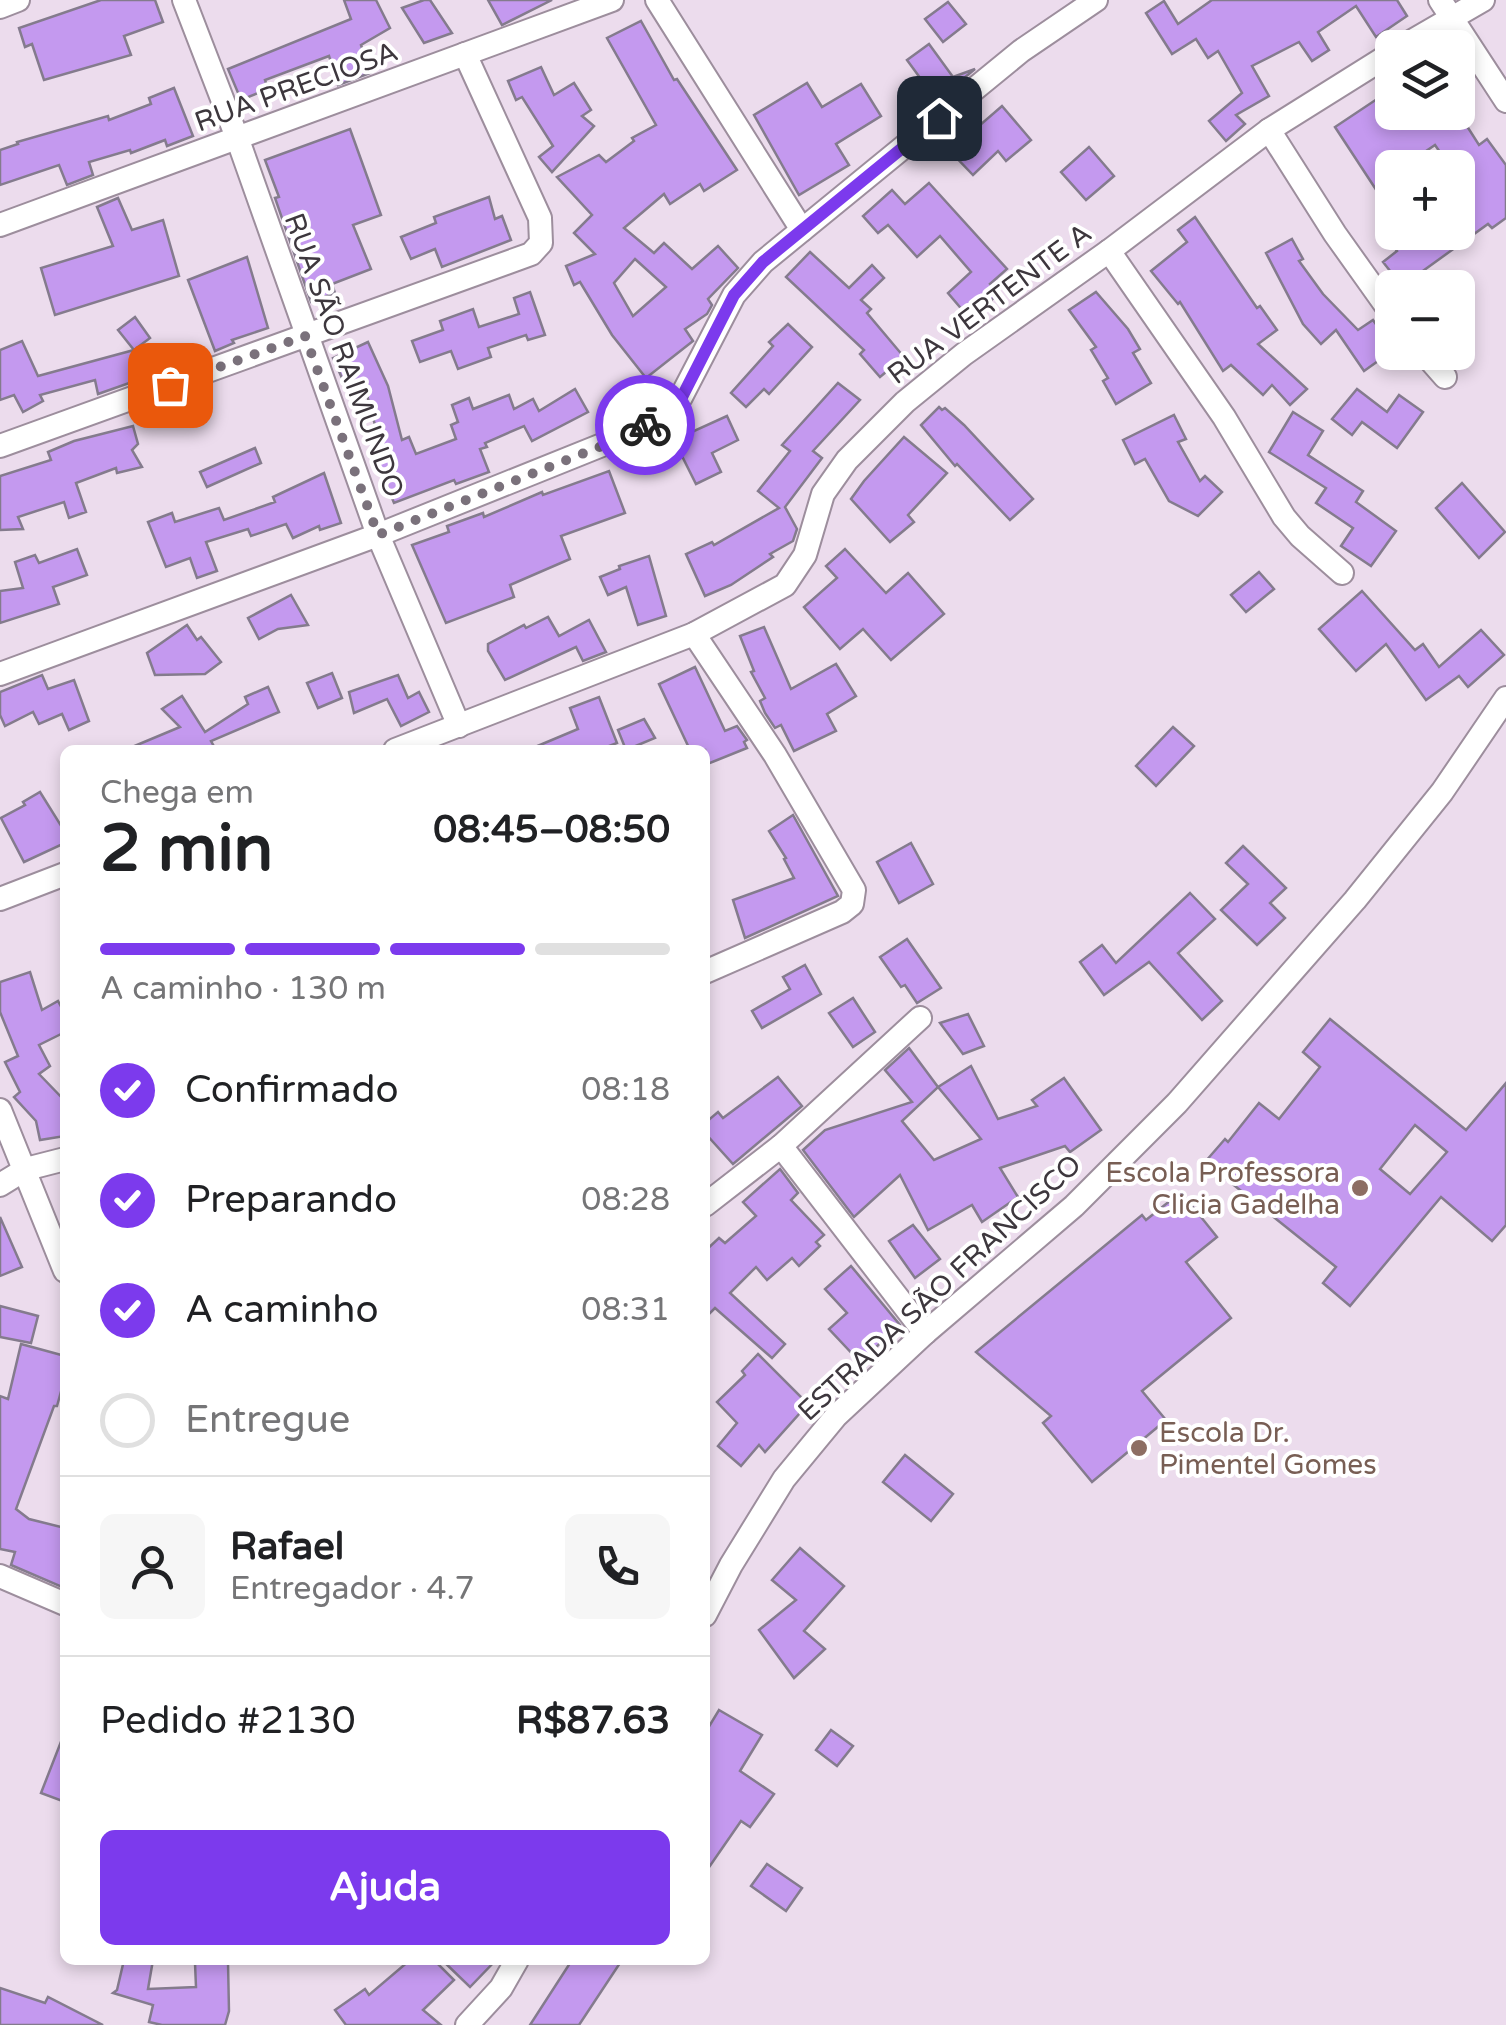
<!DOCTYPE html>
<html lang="pt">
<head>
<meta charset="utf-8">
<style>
  :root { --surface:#fff; --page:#f6f6f6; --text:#202124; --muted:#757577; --line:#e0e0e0; --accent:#7c3aed }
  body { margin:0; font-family:"Varela Round",sans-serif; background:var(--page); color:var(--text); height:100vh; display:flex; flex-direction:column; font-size:38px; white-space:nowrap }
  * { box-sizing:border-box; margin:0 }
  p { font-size:32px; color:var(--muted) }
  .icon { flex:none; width:55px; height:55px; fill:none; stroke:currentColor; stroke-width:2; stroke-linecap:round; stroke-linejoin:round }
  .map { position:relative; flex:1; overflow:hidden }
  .drawer { position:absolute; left:60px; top:745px; width:650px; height:1220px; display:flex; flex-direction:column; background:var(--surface); border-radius:15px; box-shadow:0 5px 15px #0003 }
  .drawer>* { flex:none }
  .buttons { position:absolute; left:1375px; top:30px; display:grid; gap:20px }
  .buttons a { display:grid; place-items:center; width:100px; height:100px; border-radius:15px; background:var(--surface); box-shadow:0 5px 15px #0003; font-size:50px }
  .pin { position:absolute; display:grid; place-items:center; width:85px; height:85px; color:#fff; margin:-42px; border-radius:20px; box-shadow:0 5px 15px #0006 }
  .courier { position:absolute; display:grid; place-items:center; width:100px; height:100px; margin:-50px; border:8px solid #7c3aed; border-radius:50%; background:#fff; color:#222; box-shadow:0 2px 12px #0007 }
  .headline em { font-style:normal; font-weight:800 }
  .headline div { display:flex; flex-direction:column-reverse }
  .headline { display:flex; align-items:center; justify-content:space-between; height:170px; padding:0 40px }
  h1 { font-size:65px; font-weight:800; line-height:75px }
  .bar { display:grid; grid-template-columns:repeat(4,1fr); gap:15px 10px; align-content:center; height:120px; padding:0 40px }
  .bar i { height:12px; border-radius:8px; background:var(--line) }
  .bar .active { background:var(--accent) }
  .bar p { grid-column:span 4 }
  .line { display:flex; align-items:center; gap:25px; padding:0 40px; border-top:2px solid var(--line) }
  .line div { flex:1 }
  .round { display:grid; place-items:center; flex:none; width:105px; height:105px; border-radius:15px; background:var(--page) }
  ol { padding:0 40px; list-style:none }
  li { display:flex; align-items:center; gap:30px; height:110px }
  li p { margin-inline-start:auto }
  li .icon { padding:10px; border-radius:50%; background:var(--accent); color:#fff; stroke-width:4 }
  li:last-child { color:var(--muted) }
  li i { width:55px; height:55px; border:5px solid var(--line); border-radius:50% }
  .button { display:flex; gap:20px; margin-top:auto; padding:20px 40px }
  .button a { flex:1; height:115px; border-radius:15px; background:var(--accent); color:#fff; font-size:40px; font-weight:800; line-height:115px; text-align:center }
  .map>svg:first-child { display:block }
  .building { fill:#c499ef; stroke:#847b8d; stroke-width:2.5; fill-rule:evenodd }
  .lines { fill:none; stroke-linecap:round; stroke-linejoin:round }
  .minor-casing { stroke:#9d8e9d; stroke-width:26 }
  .minor { stroke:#fff; stroke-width:22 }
  .done { stroke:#7a717b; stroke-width:10; stroke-dasharray:0 18 }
  .route { stroke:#7c3aed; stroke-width:12 }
  .education-dot { fill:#8d6e63; stroke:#fff; stroke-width:4 }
  .labels { text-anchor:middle; stroke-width:8; stroke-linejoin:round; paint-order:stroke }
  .street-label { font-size:28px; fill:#3d373d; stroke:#fff }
  .education-label { font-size:28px; fill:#785e54; stroke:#fff; text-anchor:end }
</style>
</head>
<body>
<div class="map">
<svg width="1506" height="2025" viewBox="0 0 1506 2025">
  <rect width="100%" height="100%" fill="#ecdced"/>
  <g class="building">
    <path d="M101,0H155L163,22L124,36L131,55L44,80L32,44L25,47L19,28Z"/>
    <path d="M344,0H376L390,28L361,45L370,73L338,85L329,56L265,80L268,89L241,100L228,69L351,19Z"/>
    <path d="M424,0H430L452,33L424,43L402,8Z"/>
    <path d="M488,0H552L502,25Z"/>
    <path d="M1212,0H1397L1407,16L1376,37L1356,6L1318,32L1329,50L1312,61L1299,42L1252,66L1269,96L1236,115L1245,124L1226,141L1209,121L1242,93L1218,51L1208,58L1196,39L1172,54L1146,13L1164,1L1178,24Z"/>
    <path d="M948,2L966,24L943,42L925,19Z"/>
    <path d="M641,21L674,80L677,79L737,170L704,191L700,184L670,204L664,194L624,228L654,253L664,243L692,269L718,246L738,268L708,299L712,305L707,314L685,329L693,341L646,378L612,335L580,282L574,285L566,266L595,254L574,233L592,215L557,177L599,155L606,162L634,141L632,138L656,125L607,38ZM635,259L666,287L633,316L614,283Z"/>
    <path d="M929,44L953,77L975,69L913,120L904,102L929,90L907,60Z"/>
    <path d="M541,67L554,95L574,83L591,110L582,116L594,126L552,172L539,157L553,146L522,97L516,100L508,81Z"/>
    <path d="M807,83L822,107L861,84L881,116L836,144L849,165L799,195L754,115Z"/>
    <path d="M174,88L193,136L167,146L165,140L131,153L130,150L89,162L93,175L67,185L59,165L0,185V150L18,144L17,142L108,116L109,120L151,104L149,98Z"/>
    <path d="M1392,89V112H1458L1479,145L1487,139L1506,165V218L1492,228L1488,224L1402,286L1383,262L1397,251L1384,232H1458V168H1451L1435,145L1401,168H1392V214L1335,127Z"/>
    <path d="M1002,106L1031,140L1006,161L998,151L973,175L950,151Z"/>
    <path d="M350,129L381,215L353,225L371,269L332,284L335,293L311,302L275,198L279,197L265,160Z"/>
    <path d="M1089,147L1114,176L1086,200L1061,172Z"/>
    <path d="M929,183L1007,269L990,284L998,294L970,319L948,293L971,272L940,236L917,257L888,225L878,233L863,216L892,190L905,204Z"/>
    <path d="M489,197L495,219L502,216L511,240L442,267L435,249L411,259L401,237L436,223L434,217Z"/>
    <path d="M118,198L132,230L163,220L179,276L55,315L41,268L113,246L97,207Z"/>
    <path d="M1195,217L1257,308L1260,306L1277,330L1258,344L1307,389L1290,405L1272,385L1263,395L1231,365L1223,371L1180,302L1178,304L1151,271L1187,242L1178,230Z"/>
    <path d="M1292,239L1303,259L1299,261L1323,294L1358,330L1373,320L1392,347V351L1364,371L1336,330L1321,344L1303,324L1266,253Z"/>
    <path d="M810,252L849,288L872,265L884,278L861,300L871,309L867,313L904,357L880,377L860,354L864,350L786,277Z"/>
    <path d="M247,257L268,328L232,340L234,343L215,351L188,280Z"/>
    <path d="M530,292L545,335L528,340L526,335L488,348L491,357L458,369L451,351L420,362L412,341L443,330L440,321L473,309L479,327L519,314L514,298Z"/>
    <path d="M1096,292L1128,329L1140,349L1133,353L1151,383L1116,404L1103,381L1108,378L1091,350L1096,347L1069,310Z"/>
    <path d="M135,317L150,338L134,350L118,330Z"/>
    <path d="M788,324L812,347L769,394L764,389L746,407L731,393L773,346L769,342Z"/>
    <path d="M22,341L38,376L134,350L155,374L98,394L95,380L40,395L43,401L23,412L14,395L0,400V350Z"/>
    <path d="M368,342L388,386L402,440L409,437L416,454L456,439L451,425L458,422L452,405L469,398L473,409L509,395L514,409L533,399L539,411L575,389L588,412L532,441L524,426L485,443L487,447L480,449L489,472L456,484L454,480L394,503L373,452L381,448L366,391L351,398L333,358Z"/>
    <path d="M838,383L860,400L813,451L822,458L785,507L797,529L793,541L770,554L773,557L731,585L705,596L686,554L712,542L714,545L779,508L758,491L790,451L782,445Z"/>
    <path d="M1357,389L1387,412L1399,395L1423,412L1397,448L1362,422L1352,435L1332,419Z"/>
    <path d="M939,407L942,410L945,408L964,425L1033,499L1010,520L957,464L955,466L921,425Z"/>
    <path d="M1293,412L1323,431L1308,455L1363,491L1356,502L1396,531L1371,566L1341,546L1353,528L1316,503L1326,488L1269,452Z"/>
    <path d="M1174,415L1186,439L1178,442L1200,481L1205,476L1222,492L1198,516L1169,501L1145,459L1135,464L1123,440Z"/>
    <path d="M727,416L738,440L712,453L721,472L696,484L674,440Z"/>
    <path d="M133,426L138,444L132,450L142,467L117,473L116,468L76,483L86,512L69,518L64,502L18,517L23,529L0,530V476L51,460L48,452L74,441Z"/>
    <path d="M904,437L947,473L908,515L914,522L890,542L851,499L864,481Z"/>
    <path d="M255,448L261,463L207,487L200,472Z"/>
    <path d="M609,471L625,513L561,536L570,559L510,585L514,597L446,623L412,545L449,532L447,526L483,513L484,517L542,492L543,495Z"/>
    <path d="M324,473L341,523L320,530L319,526L293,538L286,524L251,536L248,529L206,542L217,571L197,578L190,558L166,567L148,522L172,513L175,522L219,508L224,520L275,502L273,497Z"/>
    <path d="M1462,483L1505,532L1479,558L1436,508Z"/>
    <path d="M77,549L87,575L53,587L59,604L0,623V591L23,588L15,562L35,555L39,563Z"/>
    <path d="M845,549L886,593L908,573L944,614L891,660L863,629L840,649L804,607L837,578L826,566Z"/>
    <path d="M649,556L666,616L638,625L626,587L608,595L600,577L620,569L619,566Z"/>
    <path d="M1259,572L1274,589L1246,612L1231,595Z"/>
    <path d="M1362,591L1415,650L1423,644L1439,667L1481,630L1504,655L1468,687L1459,676L1426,700L1386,644L1356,671L1319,629Z"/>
    <path d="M291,595L308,625L278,629L259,639L248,618Z"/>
    <path d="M548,617L559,636L589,620L606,652L583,661L576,647L505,680L488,651V644L524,625L526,628Z"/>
    <path d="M187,625L197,640L201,637L221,662L205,674L155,675L147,653Z"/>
    <path d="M764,627L791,689L836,664L856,696L827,714L836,731L794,751L781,725L775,728L765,713L760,701L765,698L751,672L754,671L740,636Z"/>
    <path d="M695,667L725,731L737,726L747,740L744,742L747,748L705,765V750H690L659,684Z"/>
    <path d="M332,673L342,698L318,708L307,683Z"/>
    <path d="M42,675L48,689L74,680L89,721L69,730L62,714L39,724L33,712L5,726L0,715V692Z"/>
    <path d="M398,675L408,698L419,692L429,712L401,726L387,699L354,713L349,692Z"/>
    <path d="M268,687L279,712L211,741L216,750H125L180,727L162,709L182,696L205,732L248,704L245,697Z"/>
    <path d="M599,697L617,743L599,750H528L578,729L570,708Z"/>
    <path d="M644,719L655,738L626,750L618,730Z"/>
    <path d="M1173,727L1194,746L1156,786L1136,766Z"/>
    <path d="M40,792L65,832V843L24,862L1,818L25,805L23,802Z"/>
    <path d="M793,815L838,896L745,938L733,900L794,878L784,859L786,858L769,831Z"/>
    <path d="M911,843L933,884L899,903L877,862Z"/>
    <path d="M1243,846L1286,888L1270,903L1285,918L1257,945L1221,910L1248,884L1226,863Z"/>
    <path d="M1190,893L1215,919L1178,953L1222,1001L1202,1020L1149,962L1104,995L1080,962L1102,945L1116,963Z"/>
    <path d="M907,939L941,988L917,1003L905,985L901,987L880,957Z"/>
    <path d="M805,965L821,994L762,1028L752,1011L790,989L783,977Z"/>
    <path d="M30,972L42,1010L58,1001L65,1014V1032L39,1045L50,1066L39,1074L65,1101V1136L40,1140L36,1121L14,1097L20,1092L5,1062L18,1056L0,1012V982Z"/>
    <path d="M853,998L875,1032L853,1047L829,1013Z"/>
    <path d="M968,1014L984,1046L963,1054L940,1023Z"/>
    <path d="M1330,1019L1466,1130L1506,1083V1225L1492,1241L1441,1197L1350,1306L1323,1283L1336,1267L1205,1162L1225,1139L1228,1142L1259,1103L1279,1119L1320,1067L1303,1052ZM1415,1125L1447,1152L1410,1194L1380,1169Z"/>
    <path d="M909,1048L938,1087L971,1066L998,1119L1037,1106L1032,1100L1064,1078L1101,1130L1070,1152L1065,1146L1000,1168L1018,1197L982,1222L972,1205L928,1230L900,1175L854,1217L803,1150L825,1130L912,1102L885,1070ZM938,1087L981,1139L934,1160L902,1121Z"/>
    <path d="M778,1077L802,1106L733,1164L705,1133V1123L718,1112L723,1118Z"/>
    <path d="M780,1169L798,1193L791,1200L824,1235L816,1242L820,1246L799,1266L792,1258L767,1280L756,1267L730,1293L785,1344L772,1358L715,1308L705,1318V1251L719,1238L725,1243L756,1216L743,1202Z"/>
    <path d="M1181,1192L1217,1237L1186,1262L1231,1318L1142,1391L1166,1420L1092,1482L1043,1423L1051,1416L976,1352L1142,1215L1146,1220Z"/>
    <path d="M0,1217L22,1267L0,1276Z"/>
    <path d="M913,1225L940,1259L915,1278L889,1241Z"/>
    <path d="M851,1266L900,1325L860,1362L829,1329L847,1313L825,1289Z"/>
    <path d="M0,1306L38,1316L31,1343L0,1337Z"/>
    <path d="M21,1344L65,1356V1377L57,1406H54L16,1509L29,1519L65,1528L62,1587L11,1565L15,1552L0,1549V1396L8,1399Z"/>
    <path d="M758,1354L808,1404L765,1452L759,1445L741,1466L718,1446L737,1423L717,1402L745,1375L742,1371Z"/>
    <path d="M905,1455L953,1494L931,1521L883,1482Z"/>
    <path d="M800,1548L844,1586L804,1631L825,1649L794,1678L759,1630L796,1600L772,1580Z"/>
    <path d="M719,1710L762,1735L740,1771L774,1794L750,1827L741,1821L705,1873V1733Z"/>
    <path d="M831,1730L853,1746L837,1766L816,1750Z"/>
    <path d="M64,1734L65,1735V1802L41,1793Z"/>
    <path d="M767,1864L802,1888L786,1911L751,1886Z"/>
    <path d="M124,1960H153L148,1989L196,1987L195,1963L228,1962L229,2011L225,2025H162L149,2022L153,2005L113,1993L117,1990Z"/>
    <path d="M410,1960H434L454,1980L423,2010L441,2025H346L335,2010L365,1989L369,1995Z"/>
    <path d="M442,1960H496L470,1987Z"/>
    <path d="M572,1960H622L579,2025H530Z"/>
    <path d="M0,1988L45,2003L48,1997L103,2025H0Z"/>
  </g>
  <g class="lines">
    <defs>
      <g id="minor">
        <path d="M184,0L238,140L378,535L459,726"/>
        <path d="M657,0L802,230"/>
        <path d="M1440,0L1506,101"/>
        <path d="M0,7L18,0"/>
        <path d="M1400,48L1483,0"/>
        <path d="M1269,130L1335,234L1392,314"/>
        <path d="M0,225L612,0"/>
        <path d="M1109,251L1224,417L1284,517L1300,536L1342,573"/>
        <path d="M1423,352L1445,377"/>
        <path d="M0,446L531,254L541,243L540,218L465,54"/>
        <path d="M694,634L775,755L854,890L852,904L842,912L705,972"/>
        <path d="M0,674L378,535L612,441L648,424L664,414L681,397L734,295L763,262L1021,51L1096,0"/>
        <path d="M395,750L694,634L785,585L805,555L823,494L847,460L905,402L964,354L1109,251L1269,130L1392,53"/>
        <path d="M0,899L65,874"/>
        <path d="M0,1110L65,1271"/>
        <path d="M781,1146L925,1333"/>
        <path d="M0,1185L26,1169L65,1159"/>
        <path d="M705,1205L781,1146L920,1018"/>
        <path d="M0,1576L65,1604"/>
        <path d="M705,1615L731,1565L784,1479L836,1416L925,1333L1074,1206L1177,1103L1355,900L1442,792L1506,698"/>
        <path d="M467,2025L501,1988L517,1960"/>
      </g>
    </defs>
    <use href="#minor" class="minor-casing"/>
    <use href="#minor" class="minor"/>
  </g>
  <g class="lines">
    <path class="done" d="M170,385L305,336L378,535L612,442L645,425"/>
    <path class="route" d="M645,425L664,414L682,397L734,295L763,262L939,118"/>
  </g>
  <g class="education-dot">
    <circle cx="1360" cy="1188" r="10"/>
    <circle cx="1139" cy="1448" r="10"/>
  </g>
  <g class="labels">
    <g class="street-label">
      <text transform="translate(296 86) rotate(-20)" y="10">RUA PRECIOSA</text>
      <text transform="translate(989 303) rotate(-37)" y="10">RUA VERTENTE A</text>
      <text transform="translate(345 355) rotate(70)" y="10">RUA SÃO RAIMUNDO</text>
      <text transform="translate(939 1287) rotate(-43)" y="10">ESTRADA SÃO FRANCISCO</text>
    </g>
    <g class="education-label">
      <text x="1340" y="1182">Escola Professora<tspan x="1340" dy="32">Clicia Gadelha</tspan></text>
      <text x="1159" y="1442" text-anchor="start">Escola Dr.<tspan x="1159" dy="32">Pimentel Gomes</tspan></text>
    </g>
  </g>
</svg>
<div class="buttons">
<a><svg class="icon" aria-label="layers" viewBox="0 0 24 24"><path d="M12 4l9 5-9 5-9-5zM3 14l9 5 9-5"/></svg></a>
<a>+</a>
<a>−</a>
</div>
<div class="pin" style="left:170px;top:385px;background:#ea580c"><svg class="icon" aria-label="bag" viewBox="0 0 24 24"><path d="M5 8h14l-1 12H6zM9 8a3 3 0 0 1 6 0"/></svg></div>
<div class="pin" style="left:939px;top:118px;background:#1f2937"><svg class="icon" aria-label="home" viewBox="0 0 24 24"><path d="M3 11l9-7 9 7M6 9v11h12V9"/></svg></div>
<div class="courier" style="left:645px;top:425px"><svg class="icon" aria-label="bike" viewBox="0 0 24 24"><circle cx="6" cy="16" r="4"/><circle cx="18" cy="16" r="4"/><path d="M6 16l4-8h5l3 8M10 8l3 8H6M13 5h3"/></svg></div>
<section class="drawer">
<div class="headline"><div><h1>2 min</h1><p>Chega em</p></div><em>08:45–08:50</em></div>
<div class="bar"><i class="active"></i><i class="active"></i><i class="active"></i><i></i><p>A caminho · 130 m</p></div>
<ol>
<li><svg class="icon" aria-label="check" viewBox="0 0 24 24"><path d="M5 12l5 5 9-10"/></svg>Confirmado<p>08:18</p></li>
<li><svg class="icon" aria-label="check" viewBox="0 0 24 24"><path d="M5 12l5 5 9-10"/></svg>Preparando<p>08:28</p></li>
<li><svg class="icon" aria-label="check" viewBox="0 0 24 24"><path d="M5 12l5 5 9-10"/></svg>A caminho<p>08:31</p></li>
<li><i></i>Entregue</li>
</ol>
<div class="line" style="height:180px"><a class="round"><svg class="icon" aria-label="person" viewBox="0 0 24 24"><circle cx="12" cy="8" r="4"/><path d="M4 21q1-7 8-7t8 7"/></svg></a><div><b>Rafael</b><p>Entregador · 4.7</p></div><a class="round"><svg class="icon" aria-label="phone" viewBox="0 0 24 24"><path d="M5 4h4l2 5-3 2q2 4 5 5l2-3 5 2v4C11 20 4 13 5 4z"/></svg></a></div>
<div class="line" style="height:130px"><div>Pedido #2130</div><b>R$87.63</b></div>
<div class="button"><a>Ajuda</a></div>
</section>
</div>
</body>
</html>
